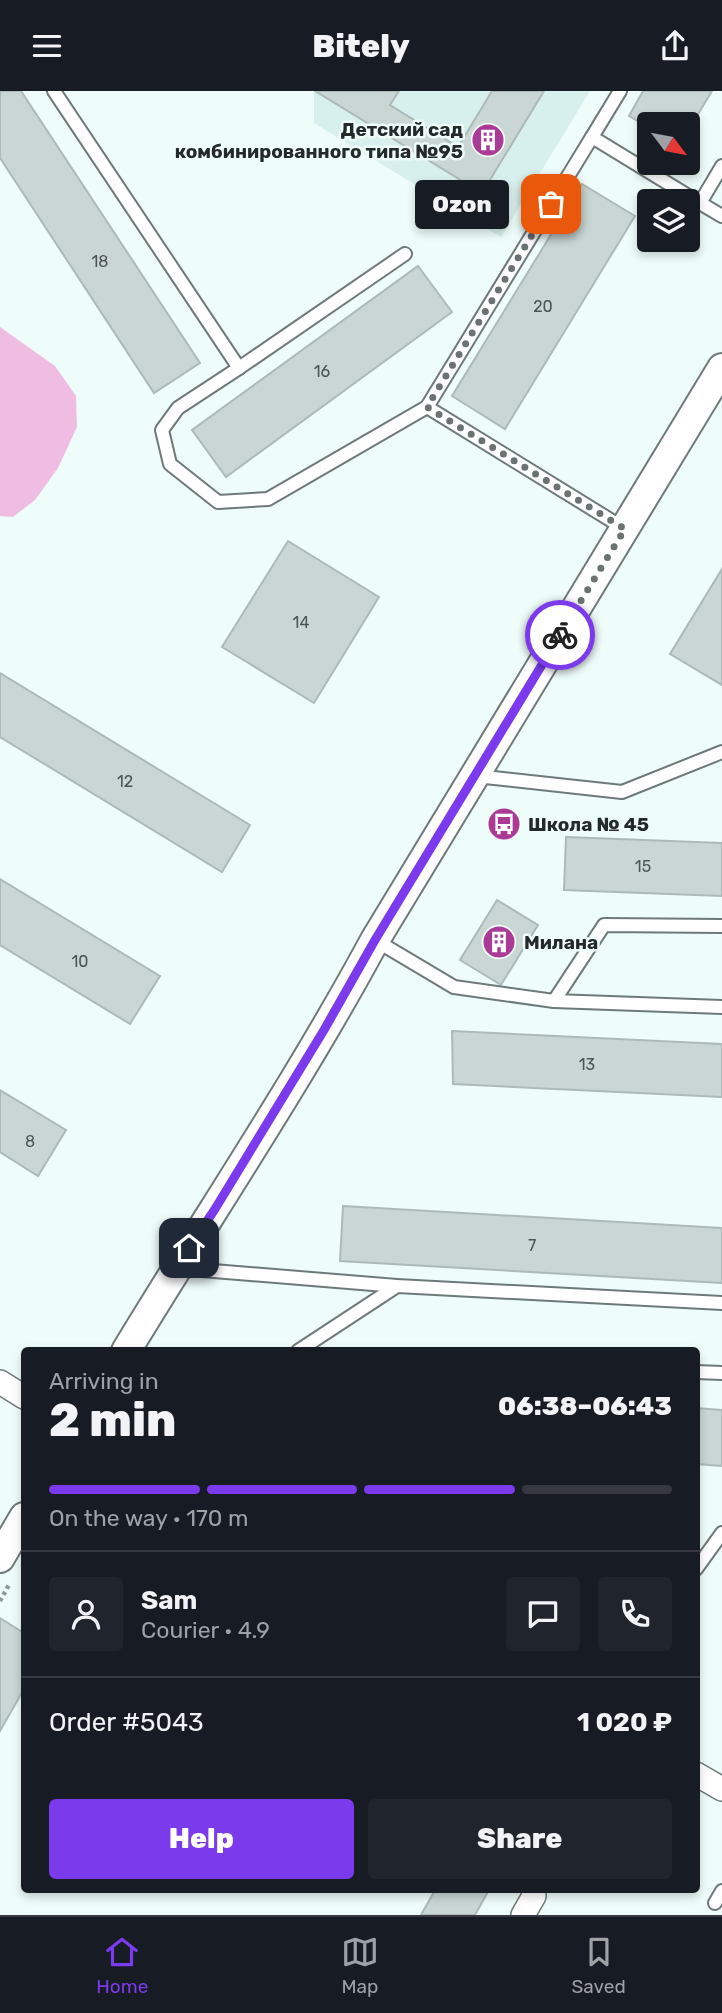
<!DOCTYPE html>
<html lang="en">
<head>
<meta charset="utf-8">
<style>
  :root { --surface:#171b24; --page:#20242c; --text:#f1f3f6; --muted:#9ea1a6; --line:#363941; --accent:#7c3aed }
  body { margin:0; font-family:Rubik,sans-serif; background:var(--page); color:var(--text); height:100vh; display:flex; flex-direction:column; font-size:26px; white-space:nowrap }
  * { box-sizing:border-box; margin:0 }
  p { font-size:23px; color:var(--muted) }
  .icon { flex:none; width:38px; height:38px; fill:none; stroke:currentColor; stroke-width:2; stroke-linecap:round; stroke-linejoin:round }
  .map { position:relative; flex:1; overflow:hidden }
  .panel { position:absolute; left:21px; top:1256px; width:679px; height:546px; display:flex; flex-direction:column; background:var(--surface); border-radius:7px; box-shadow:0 4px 10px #0003 }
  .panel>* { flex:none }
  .needle { width:46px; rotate:122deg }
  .controls { position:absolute; left:637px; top:21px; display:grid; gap:14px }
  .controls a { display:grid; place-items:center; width:63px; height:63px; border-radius:7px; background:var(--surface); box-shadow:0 4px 10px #0003; font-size:35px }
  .pin { position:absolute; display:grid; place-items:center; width:60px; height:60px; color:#fff; margin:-30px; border-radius:14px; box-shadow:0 4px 10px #0006 }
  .courier { position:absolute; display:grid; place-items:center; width:70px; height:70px; margin:-35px; border:5px solid #7c3aed; border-radius:50%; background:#fff; color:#222; box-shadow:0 2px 9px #0007 }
  .bubble { position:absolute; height:49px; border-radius:7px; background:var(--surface); box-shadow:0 4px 10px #0003; font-size:23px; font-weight:800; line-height:49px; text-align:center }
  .overview em { font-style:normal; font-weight:800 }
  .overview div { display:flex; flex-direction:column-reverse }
  .overview { display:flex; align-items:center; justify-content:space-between; height:119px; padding:0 28px }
  h1 { font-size:46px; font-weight:800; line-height:52px }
  .bar { display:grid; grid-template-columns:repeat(4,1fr); gap:10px 7px; align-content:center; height:84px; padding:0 28px }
  .bar i { height:9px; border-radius:5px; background:var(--line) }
  .bar .on { background:var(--accent) }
  .bar p { grid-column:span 4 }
  .line { display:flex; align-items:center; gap:18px; padding:0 28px; border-top:2px solid var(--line) }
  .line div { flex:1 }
  .round { display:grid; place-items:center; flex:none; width:74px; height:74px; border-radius:7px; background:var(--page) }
  .cta { display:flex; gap:14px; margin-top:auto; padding:14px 28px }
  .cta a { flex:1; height:80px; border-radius:7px; background:var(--accent); color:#fff; font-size:28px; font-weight:800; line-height:80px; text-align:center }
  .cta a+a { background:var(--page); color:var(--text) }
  header { display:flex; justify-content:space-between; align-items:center; height:91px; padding:0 28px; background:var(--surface); font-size:32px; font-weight:800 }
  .menu { display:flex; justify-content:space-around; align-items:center; height:98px; border-top:2px solid var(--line); background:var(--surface); font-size:19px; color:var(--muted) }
  .menu a { display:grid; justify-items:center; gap:4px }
  .menu .on { color:var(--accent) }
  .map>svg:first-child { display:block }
  .built { fill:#d8f0ed }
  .green { fill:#efbde2 }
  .building { fill:#c9d6d4; stroke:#acbab8; stroke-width:2 }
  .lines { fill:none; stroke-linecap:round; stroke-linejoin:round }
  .service-casing { stroke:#6e7a79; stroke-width:16 }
  .minor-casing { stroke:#6e7a79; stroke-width:26 }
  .tertiary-casing { stroke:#6e7a79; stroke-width:32 }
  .path { stroke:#8f9998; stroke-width:4.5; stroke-dasharray:3.5 3.5; stroke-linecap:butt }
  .service { stroke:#fff; stroke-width:12 }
  .minor { stroke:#fff; stroke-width:23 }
  .tertiary { stroke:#fff; stroke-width:28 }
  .done { stroke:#6b7372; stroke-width:7; stroke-dasharray:0 12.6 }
  .route { stroke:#7c3aed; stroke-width:9 }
  .labels { text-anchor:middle; stroke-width:5; stroke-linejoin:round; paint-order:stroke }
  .number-label { font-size:16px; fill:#4d5454 }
  .poi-label { font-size:19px; font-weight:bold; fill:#242929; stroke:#eefcfa; text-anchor:start }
</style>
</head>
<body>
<header><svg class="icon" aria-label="menu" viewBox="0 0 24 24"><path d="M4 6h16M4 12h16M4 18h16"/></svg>Bitely<svg class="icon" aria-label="share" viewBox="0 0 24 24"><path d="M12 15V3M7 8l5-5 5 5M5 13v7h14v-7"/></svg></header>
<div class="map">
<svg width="722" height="1824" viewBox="0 0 722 1824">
  <rect width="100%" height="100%" fill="#eefcfa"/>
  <path class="built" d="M314,0H590L501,146L314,32Z"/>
  <path class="green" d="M0,236L55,275L76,305L77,336L58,377L35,409L13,426L0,425Z"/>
  <g class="building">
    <path d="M0,0H21L200,272L154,302L0,67Z"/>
    <path d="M315,0H399L390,14L458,56L492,0H544L482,102Z"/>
    <path d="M643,0H712L688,40V33H649V37L629,25Z"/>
    <path d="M582,93L635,125L505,338L452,305Z"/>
    <path d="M418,175L452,221L226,386L192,339Z"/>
    <path d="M288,450L379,506L314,612L222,556Z"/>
    <path d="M722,478V594L670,563Z"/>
    <path d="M0,582L250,734L222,781L0,646Z"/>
    <path d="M566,746L722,752V805L564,799Z"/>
    <path d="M0,788L160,885L130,933L0,854Z"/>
    <path d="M497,809L538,834L501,894L460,869Z"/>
    <path d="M452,940L722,953V1006L453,993Z"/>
    <path d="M0,999L66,1039L38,1085L0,1061Z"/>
    <path d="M343,1115L722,1137V1192L340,1170Z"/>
    <path d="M696,1317L722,1319V1375L696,1373Z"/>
    <path d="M0,1527L24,1542V1598L0,1640Z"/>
    <path d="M435,1799H489L475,1824H421Z"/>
  </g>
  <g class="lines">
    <defs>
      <g id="service">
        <path d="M54,0L239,277L405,163"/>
        <path d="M620,0L592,46L700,112"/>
        <path d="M592,46L427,316L625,438"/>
        <path d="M722,75L700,112L722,125"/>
        <path d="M239,277L178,317L162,339L170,373L218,411L268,408L427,316"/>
        <path d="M476,685L622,701L722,661"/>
        <path d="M375,849L454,896L554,910L722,916"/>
        <path d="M554,910L604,834L722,835"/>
        <path d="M177,1177L397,1195L722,1212"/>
        <path d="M298,1260L397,1195"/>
        <path d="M696,1281L722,1282"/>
        <path d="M696,1478L722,1442"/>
        <path d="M715,1812L722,1800"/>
      </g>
      <g id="minor">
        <path d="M0,1291L24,1306"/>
        <path d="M696,1683L722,1698"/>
        <path d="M523,1824L534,1805L533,1799"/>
      </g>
      <g id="tertiary">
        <path d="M126,1260C209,1123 299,990 375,849L722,277"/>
        <path d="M0,1467L24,1426"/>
      </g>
    </defs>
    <use href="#service" class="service-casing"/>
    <use href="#minor" class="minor-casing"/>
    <use href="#tertiary" class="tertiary-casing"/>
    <path class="path" d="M0,1510L10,1492"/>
    <use href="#service" class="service"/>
    <use href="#minor" class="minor"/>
    <use href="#tertiary" class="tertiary"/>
  </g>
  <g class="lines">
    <path class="done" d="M551,113L427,316L625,438L560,544"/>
    <path class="route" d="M189,1157L215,1118L324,939L375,849L560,544"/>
  </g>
  <defs>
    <symbol id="building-disc" viewBox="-11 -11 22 22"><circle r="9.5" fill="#aa3a96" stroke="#eefcfa"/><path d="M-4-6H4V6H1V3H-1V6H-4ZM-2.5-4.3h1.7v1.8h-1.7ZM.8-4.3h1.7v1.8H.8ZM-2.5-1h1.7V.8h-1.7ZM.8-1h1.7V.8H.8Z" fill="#fff"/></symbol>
    <symbol id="bus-disc" viewBox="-11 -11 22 22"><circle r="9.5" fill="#aa3a96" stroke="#eefcfa"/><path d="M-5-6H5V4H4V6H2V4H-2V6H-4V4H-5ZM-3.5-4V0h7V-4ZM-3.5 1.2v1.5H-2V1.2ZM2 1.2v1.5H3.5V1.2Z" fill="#fff"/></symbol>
  </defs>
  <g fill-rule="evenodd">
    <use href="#building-disc" x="469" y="30" width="38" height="38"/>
    <use href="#bus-disc" x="485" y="714" width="38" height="38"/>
    <use href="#building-disc" x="480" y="832" width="38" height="38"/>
  </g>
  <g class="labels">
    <g class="number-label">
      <text x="100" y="176">18</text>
      <text x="543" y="221">20</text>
      <text x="322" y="286">16</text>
      <text x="301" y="537">14</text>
      <text x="125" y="696">12</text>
      <text x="643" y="781">15</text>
      <text x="80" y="876">10</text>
      <text x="587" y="979">13</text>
      <text x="30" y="1056">8</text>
      <text x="532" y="1160">7</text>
    </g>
    <g class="poi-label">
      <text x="463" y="45" text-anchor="end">Детский сад<tspan x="463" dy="22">комбинированного типа №95</tspan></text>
      <text x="528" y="740">Школа № 45</text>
      <text x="524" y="858">Милана</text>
    </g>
  </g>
</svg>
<div class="controls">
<a><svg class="needle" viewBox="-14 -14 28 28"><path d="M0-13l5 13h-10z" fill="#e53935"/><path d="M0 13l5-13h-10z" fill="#9ea1a6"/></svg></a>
<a><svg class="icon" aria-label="layers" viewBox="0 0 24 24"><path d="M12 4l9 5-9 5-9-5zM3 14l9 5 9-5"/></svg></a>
</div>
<div class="pin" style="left:551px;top:113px;background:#ea580c"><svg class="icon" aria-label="bag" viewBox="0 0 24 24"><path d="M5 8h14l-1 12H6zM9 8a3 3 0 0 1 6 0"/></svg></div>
<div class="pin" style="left:189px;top:1157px;background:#1f2937"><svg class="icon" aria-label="home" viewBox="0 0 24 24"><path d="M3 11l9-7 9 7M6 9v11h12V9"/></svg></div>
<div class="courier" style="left:560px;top:544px"><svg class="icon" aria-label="bike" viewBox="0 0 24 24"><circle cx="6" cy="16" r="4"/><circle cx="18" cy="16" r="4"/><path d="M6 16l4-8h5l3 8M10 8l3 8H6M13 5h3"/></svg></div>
<div class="bubble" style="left:415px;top:89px;width:94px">Ozon</div>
<section class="panel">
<div class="overview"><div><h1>2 min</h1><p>Arriving in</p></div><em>06:38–06:43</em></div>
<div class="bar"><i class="on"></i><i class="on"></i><i class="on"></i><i></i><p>On the way · 170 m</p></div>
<div class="line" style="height:126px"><a class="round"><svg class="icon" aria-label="person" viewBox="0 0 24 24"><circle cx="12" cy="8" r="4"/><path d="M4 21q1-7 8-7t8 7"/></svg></a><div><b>Sam</b><p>Courier · 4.9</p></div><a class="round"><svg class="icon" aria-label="chat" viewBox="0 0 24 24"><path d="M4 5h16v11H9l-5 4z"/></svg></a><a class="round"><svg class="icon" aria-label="phone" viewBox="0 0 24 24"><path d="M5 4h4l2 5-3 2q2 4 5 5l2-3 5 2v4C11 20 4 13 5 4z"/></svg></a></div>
<div class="line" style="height:91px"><div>Order #5043</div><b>1 020 ₽</b></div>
<div class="cta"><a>Help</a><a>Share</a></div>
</section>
</div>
<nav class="menu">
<a class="on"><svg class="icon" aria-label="home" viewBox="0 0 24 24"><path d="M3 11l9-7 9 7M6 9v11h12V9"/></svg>Home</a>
<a><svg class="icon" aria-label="map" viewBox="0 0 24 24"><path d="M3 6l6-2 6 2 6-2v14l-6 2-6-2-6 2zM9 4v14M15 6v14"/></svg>Map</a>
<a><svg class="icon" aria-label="saved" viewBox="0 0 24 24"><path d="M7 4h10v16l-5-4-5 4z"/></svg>Saved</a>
</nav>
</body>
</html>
